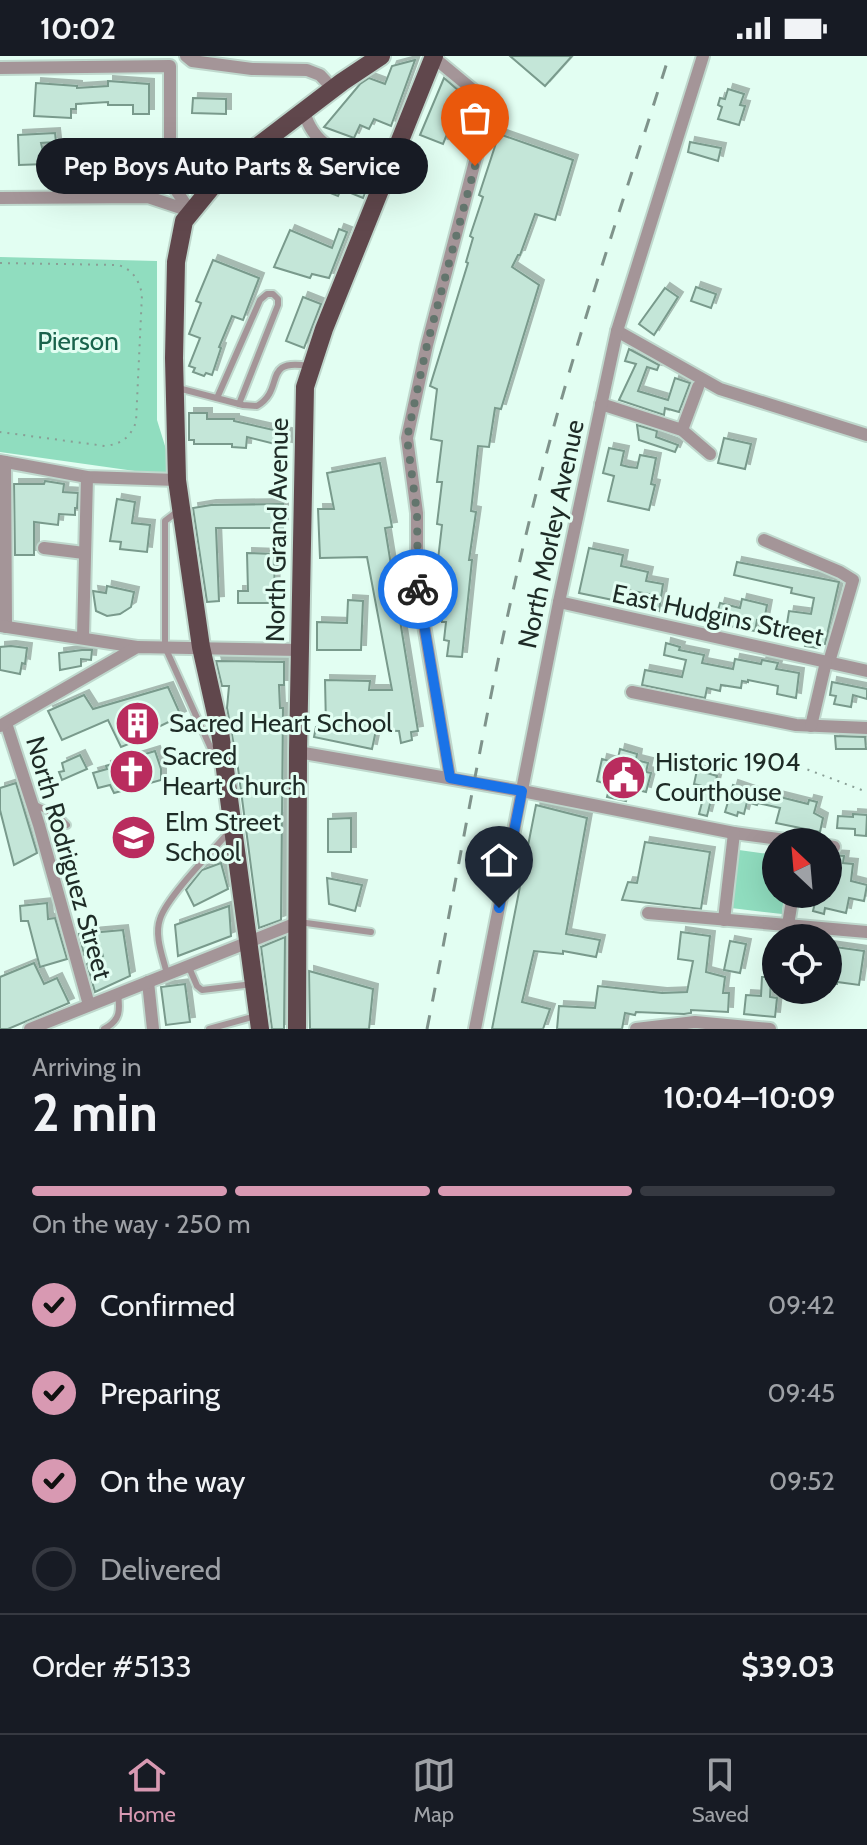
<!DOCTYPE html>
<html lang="en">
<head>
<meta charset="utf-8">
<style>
  :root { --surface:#171b24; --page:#242831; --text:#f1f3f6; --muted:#9ea1a6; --line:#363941; --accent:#d899b2 }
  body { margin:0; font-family:Cabin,sans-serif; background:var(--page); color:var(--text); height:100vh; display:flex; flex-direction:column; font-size:30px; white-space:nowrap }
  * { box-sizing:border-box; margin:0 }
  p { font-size:26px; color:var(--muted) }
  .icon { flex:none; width:44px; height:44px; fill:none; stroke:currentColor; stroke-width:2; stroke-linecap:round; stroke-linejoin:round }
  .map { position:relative; height:973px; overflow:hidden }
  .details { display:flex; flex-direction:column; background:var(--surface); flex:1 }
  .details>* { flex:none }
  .needle { width:52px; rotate:334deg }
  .buttons { position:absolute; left:762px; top:772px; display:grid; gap:16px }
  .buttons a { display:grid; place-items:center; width:80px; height:80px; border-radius:50%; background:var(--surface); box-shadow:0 8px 32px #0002; font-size:40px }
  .pin { position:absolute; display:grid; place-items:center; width:68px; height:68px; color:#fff; margin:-82px -34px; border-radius:50% 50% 50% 0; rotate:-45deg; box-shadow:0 0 8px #0007 }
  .pin .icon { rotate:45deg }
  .courier { position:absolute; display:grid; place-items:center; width:80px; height:80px; margin:-40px; border:6px solid #1a73e8; border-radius:50%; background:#fff; color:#222; box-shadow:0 2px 10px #0007 }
  .bubble { position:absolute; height:56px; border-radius:28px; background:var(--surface); box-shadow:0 8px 32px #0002; font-size:26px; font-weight:800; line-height:56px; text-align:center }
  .overview em { font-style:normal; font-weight:800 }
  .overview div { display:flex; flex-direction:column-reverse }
  .overview { display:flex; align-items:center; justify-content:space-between; height:136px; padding:0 32px }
  h1 { font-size:52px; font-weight:800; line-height:60px }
  .bar { display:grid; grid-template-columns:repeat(4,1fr); gap:12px 8px; align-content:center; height:96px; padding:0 32px }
  .bar i { height:10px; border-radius:6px; background:var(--line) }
  .bar .current { background:var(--accent) }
  .bar p { grid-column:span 4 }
  .line { display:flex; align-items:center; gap:20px; padding:0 32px; border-top:2px solid var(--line) }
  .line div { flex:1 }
  ol { padding:0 32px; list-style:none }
  li { display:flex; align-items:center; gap:24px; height:88px }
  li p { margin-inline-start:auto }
  li .icon { padding:8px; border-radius:50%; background:var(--accent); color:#111; stroke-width:4 }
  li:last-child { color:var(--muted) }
  li i { width:44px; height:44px; border:4px solid var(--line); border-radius:50% }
  .status { display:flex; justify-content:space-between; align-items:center; height:56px; padding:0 40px; background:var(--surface); direction:ltr }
  .status svg { height:22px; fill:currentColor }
  .dock { display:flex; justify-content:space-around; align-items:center; height:112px; border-top:2px solid var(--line); background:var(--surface); font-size:22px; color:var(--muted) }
  .dock a { display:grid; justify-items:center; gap:4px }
  .dock .current { color:var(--accent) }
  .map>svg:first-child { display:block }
  .green { fill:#90ddbf }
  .building { fill:#c4e6d8; stroke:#799a8c; stroke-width:2; filter:url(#shadow) }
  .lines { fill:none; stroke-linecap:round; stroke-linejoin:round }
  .service-casing { stroke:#bfd8cd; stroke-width:10 }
  .minor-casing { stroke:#bfd8cd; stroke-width:16 }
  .primary-casing { stroke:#bfd8cd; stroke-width:22 }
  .path { stroke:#899e95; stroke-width:2; stroke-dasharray:2 6; stroke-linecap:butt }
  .service { stroke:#a49598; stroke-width:6 }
  .minor { stroke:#a49598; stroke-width:12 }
  .primary { stroke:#60474c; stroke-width:18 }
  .rail { stroke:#7f938b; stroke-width:3; stroke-dasharray:14 14; stroke-linecap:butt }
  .done { stroke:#63756d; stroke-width:8; stroke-dasharray:0 14.4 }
  .route { stroke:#1a73e8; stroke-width:10 }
  .labels { text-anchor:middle; stroke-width:6; stroke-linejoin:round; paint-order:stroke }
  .park-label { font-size:26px; fill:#19634c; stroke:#e2fef2 }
  .street-label { font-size:26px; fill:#1e2b26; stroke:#e2fef2 }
  .poi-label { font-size:26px; fill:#1e2b26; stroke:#e2fef2; text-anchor:start }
</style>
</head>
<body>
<div class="status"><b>10:02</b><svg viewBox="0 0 49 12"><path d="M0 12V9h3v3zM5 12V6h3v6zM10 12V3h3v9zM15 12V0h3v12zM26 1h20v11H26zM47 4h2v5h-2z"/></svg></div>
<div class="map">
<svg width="867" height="973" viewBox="0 0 867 973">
  <defs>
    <filter id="shadow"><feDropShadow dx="5" dy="-5" stdDeviation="0" flood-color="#0004"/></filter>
  </defs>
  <rect width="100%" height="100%" fill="#e2fef2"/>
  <g class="green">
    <path d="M0,201L157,205V364L170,406V412L166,417L156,418L0,396Z"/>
    <path d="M739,794L776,799V838H784L782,858L731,852Z"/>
  </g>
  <g class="building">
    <path d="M510,0H572L545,30Z"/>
    <path d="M415,4L391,70L374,63L369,73L360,69L354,82L324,71L360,28L369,22L385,28L392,10Z"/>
    <path d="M444,22L467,42L462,53L475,64L464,76L452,66L443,88L420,79Z"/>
    <path d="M108,25L149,28V58H133V49H108V46L76,48V53H71V62L34,60L36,27L77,30V32L108,30Z"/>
    <path d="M728,33L744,38L740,49L745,50L739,69L718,63L722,51L718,49L720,42L725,43Z"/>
    <path d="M193,42L226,43V58L192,57Z"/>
    <path d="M55,77L56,86L41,87L46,108L19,109L18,79Z"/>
    <path d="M499,78L573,104L555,164L535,158L520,199H518L512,211L539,229L501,353L495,352L489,391L478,390L471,455L476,456L469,504H472L462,601L447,600L449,585L444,584L446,566H442L443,540L440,539L442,521H436L442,469L437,468L442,426H437L442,385L431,383L437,333L430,330L468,207L466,206L473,182L470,180L483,141L479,139Z"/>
    <path d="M690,86L721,92L718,105L688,96Z"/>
    <path d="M111,93H152V117H134V112H111Z"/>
    <path d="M331,107L371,122L363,142L341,133L338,140L320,133Z"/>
    <path d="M339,173L347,176L329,222L312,218L310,222L274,211L290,174L332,192Z"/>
    <path d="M213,204L259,222L243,264L232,260L219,291L221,292L212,319L206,317L204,320L193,316L195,312L189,310L200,282L189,278L201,247L196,245Z"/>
    <path d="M696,231L716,238L711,252L691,245Z"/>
    <path d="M665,232L678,241L654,279L639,268Z"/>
    <path d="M303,241L321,248L304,292L286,285Z"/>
    <path d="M629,293L659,309L657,314L647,311L638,335L668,344L675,322L690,327L679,356L665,352L664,359L619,344L636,308L625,305Z"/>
    <path d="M189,357H207V363H234V365L287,377V391L247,381L246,392L232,391V388H194V384H189Z"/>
    <path d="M637,369L657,375L656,381L678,389L675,396L639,384Z"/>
    <path d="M724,382L751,388L745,413L718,407Z"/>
    <path d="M609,392L624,395L621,409L629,411L637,412L640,399L656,402L651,428L655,429L649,454L608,445L614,420L603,417Z"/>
    <path d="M380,407L392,471L385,472L418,675L411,676L412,684L401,687L399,675L376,674L372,693L314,681L316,671L326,670L325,624L370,625L369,634H392L367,501L320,502L318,453H334L327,417Z"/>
    <path d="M45,425L64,428L63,436L78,437L77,452H75V459L59,458L58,469L34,466V499H15L14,428H44Z"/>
    <path d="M117,443L135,446L132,467L150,469L147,496L120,493L121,486L110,485Z"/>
    <path d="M283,448V472H216L219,545L207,546L193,452L211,449Z"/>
    <path d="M589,492L623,499L621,510L648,516L646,525L663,528L659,555L647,553L649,538L616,532L613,544L579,537Z"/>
    <path d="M247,497L274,498L275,547H238V535H248Z"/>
    <path d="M737,506L839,526L825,588L819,587L818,592L805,590L807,578L786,574L789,555L811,558L814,542L791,537L792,532L734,519Z"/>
    <path d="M107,530L134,536L131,551L120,558L107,560L96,555L93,535L106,537Z"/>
    <path d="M742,543L767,549L764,565L757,564L755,575L720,568L721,562L716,561L720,547L740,552Z"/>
    <path d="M348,544L363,545L361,594H317V566L347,567Z"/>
    <path d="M666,587L680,591L679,594L704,599L702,607L733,613L735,603L761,608L762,604L778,607L776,613L799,617L796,642L777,638L778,630L748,624V626L742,625L741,632L721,629L720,635L707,632L705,642L642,629L645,614L682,621L686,604L664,599Z"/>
    <path d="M11,590L27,592L25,608L22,607L20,618L0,614V591Z"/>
    <path d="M82,594H92L91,604L81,603V610L60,614L59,597Z"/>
    <path d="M216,605L284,606V629H279L280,652H283L281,864L259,872L238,712L227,652L229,630H222Z"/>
    <path d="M832,626L867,633V643L853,639L851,651L834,648L836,640L830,639Z"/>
    <path d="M168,631L181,660L152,674L154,678L121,691L108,664L62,684L48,655L84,639L93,653Z"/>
    <path d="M835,680L865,681L866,693H836Z"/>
    <path d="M620,693L637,698L636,704L648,707L646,716L651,717L646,736L630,732L626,745L607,741L610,729L597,725L602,703L617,707Z"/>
    <path d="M155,695L161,713V724L114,737L110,729L98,732L93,717L107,713L106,710Z"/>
    <path d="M80,699L87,713L62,724L59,716L64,715L62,707Z"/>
    <path d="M697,714L717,720L707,760L699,758L706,731L694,728Z"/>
    <path d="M16,727L37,797L14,809L0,754V732Z"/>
    <path d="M733,729L771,742L772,739L808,748L809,744L817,746L814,757L823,762L820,776L776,767L780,752L758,747L757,749L747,746L744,758L738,756L737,760L725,756Z"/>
    <path d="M536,749L587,762L566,878L600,884L596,901L563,895V898L534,895L522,946L550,953L543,973H492Z"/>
    <path d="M853,758L867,759L866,780L855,779V773L837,772L838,760L853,761Z"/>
    <path d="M351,762V796H328V763Z"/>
    <path d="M645,786L710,796L701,853L622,844L628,826L637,827Z"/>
    <path d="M828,799L844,800L843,807L853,808L851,825L867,829L864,845L849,842L846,857L825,852L824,858L813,855L817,838H828Z"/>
    <path d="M221,807L228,833L194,850L186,834L202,814Z"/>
    <path d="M327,822L362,829L355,855L329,848Z"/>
    <path d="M47,847L48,863L55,862L67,903L40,911L28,865H21L20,850Z"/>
    <path d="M229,850L231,880L178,900L175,869Z"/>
    <path d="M123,874L130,920L95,936L87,908L103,900L101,894L84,899L79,878Z"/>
    <path d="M681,876L710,880L706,916L725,921L723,937H729L728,956L691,954V957L684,958L636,956L635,959L625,957L622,973H557L559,950L595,952L598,930L662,937L687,936L693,905L678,903Z"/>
    <path d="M285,881L284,973H272L261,891Z"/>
    <path d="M730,885L746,888L740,917L724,914Z"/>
    <path d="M828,890L864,895L859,929L837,926V928H828Z"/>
    <path d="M34,907L44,928L57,922L69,947L8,973H0V921Z"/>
    <path d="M309,915L373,933L369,973H310Z"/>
    <path d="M762,921H771L770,941L777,942L775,961L744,958L746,939L761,940Z"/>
    <path d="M185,928L190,966L166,969L161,931Z"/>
  </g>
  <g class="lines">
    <defs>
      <g id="service">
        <path d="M178,332L243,349L257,350C286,333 261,302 308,310"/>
        <path d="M217,342L260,244L267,238H273L278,243V249L239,348"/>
        <path d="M178,455L165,465V591L217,706"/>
        <path d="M35,749L57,759L67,769"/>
        <path d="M299,866L371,876"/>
        <path d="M188,909L197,930L202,934L253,928"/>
        <path d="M167,918C163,901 154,880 160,863C166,842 214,793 230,775"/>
        <path d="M104,973C121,964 120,954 118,937"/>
        <path d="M209,973L256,960"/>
      </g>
      <g id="minor">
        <path d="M186,0L192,5L252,13L307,14L320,19L333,33"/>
        <path d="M432,0L490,48L427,289L407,382L417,457V528L450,722"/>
        <path d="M0,12L170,10V125L190,155"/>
        <path d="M304,55C315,98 352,100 389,112"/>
        <path d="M0,142L148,141L190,155"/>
        <path d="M617,275L720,333L867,379"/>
        <path d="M601,348L682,374L710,398"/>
        <path d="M682,374L698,331"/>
        <path d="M0,405L87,421L177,424"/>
        <path d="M5,406L6,571"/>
        <path d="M764,484L840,516L853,524L829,606"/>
        <path d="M44,492L84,497"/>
        <path d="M559,546L867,615"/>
        <path d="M0,570L137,591"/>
        <path d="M83,581L87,421"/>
        <path d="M632,636L796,669L867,672"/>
        <path d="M6,667L39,769L89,949"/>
        <path d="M0,670L137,591L301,594"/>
        <path d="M811,670L826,606"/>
        <path d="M298,696L522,735L734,777L801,786"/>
        <path d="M828,790L834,791"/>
        <path d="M648,857L867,876"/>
        <path d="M724,864L734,777"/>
        <path d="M788,869L793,838"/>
        <path d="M148,926L153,973"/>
        <path d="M30,973L299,866"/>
        <path d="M475,973L559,546L617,275L703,0"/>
        <path d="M636,973L695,966L770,973"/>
      </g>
      <g id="primary">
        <path d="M260,973L220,676L201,591L177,424L174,302L176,206L184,165L224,116L342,26L381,0"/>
        <path d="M297,973L298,696L305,331L324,273L434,0"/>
      </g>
    </defs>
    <use href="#service" class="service-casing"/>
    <use href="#minor" class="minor-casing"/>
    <use href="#primary" class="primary-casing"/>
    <g class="path">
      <path d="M0,207L118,209C132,213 139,224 142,238L136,366C130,382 121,388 105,390L0,376"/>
      <path d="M785,705L867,736"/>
    </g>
    <use href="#service" class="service"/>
    <use href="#minor" class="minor"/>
    <use href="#primary" class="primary"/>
    <path class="rail" d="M427,973C463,793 492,611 537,434C574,287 624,144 669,0"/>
  </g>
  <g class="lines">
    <path class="done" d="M418,533L417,457L407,382L427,289L475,110"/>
    <path class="route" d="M418,533L450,722L522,735L499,852"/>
  </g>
  <defs>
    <symbol id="building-disc" viewBox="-11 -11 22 22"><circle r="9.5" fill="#b92c5e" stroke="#e2fef2"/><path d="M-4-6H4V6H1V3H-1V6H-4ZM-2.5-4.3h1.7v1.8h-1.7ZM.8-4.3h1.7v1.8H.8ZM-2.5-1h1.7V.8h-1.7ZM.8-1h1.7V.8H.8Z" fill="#fff"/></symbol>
    <symbol id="church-disc" viewBox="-11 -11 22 22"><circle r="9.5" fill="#b92c5e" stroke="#e2fef2"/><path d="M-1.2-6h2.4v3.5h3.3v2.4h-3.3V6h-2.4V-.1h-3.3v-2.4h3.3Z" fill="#fff"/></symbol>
    <symbol id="civic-disc" viewBox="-11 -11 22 22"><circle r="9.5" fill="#b92c5e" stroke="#e2fef2"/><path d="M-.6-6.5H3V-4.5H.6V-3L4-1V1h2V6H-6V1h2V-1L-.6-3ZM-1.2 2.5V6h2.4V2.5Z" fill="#fff"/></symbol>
    <symbol id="school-disc" viewBox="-11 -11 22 22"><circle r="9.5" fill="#b92c5e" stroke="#e2fef2"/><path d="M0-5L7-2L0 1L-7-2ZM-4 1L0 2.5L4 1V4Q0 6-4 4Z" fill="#fff"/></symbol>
  </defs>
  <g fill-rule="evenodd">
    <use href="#building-disc" x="112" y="642" width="51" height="51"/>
    <use href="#church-disc" x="106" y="690" width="51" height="51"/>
    <use href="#civic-disc" x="598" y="696" width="51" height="51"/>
    <use href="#school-disc" x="108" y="756" width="51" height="51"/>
  </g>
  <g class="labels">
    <g class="park-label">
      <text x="78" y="294">Pierson</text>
    </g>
    <g class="street-label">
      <text transform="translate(277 474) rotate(-89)" y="9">North Grand Avenue</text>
      <text transform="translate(551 478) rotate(-78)" y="9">North Morley Avenue</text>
      <text transform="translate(718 559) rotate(12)" y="9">East Hudgins Street</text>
      <text transform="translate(69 802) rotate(74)" y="9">North Rodriguez Street</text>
    </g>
    <g class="poi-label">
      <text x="169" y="676">Sacred Heart School</text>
      <text x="162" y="709">Sacred<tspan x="162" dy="30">Heart Church</tspan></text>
      <text x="655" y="715">Historic 1904<tspan x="655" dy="30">Courthouse</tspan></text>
      <text x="165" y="775">Elm Street<tspan x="165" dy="30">School</tspan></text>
    </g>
  </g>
</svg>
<div class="buttons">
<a><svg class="needle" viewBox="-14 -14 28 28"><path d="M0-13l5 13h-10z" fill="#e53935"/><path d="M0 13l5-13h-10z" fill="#9ea1a6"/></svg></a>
<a><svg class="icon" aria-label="locate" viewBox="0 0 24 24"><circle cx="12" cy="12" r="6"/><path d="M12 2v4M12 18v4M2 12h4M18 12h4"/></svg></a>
</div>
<div class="pin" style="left:475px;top:110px;background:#ea580c"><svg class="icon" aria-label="bag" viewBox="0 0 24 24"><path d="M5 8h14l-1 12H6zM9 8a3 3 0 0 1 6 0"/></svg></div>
<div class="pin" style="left:499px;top:852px;background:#1f2937"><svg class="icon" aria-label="home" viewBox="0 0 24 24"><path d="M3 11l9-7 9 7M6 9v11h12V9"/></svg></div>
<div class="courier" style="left:418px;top:533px"><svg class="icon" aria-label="bike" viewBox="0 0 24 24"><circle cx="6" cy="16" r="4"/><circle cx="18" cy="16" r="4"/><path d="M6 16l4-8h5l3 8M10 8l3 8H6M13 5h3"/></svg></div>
<div class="bubble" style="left:36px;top:82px;width:392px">Pep Boys Auto Parts &amp; Service</div>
</div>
<section class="details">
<div class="overview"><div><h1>2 min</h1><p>Arriving in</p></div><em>10:04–10:09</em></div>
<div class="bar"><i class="current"></i><i class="current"></i><i class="current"></i><i></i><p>On the way · 250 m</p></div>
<ol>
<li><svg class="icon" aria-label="check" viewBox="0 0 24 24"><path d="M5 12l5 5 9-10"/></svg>Confirmed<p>09:42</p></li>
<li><svg class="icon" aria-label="check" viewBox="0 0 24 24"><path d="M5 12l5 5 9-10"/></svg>Preparing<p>09:45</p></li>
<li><svg class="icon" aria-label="check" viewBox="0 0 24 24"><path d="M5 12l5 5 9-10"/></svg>On the way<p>09:52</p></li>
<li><i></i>Delivered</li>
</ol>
<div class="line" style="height:104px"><div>Order #5133</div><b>$39.03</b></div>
</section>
<nav class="dock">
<a class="current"><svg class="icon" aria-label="home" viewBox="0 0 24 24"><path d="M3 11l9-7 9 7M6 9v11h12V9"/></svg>Home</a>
<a><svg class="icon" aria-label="map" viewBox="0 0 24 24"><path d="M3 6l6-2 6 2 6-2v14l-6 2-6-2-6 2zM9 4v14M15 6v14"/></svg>Map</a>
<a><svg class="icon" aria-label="saved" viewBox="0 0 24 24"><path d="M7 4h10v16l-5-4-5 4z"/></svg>Saved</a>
</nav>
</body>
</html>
